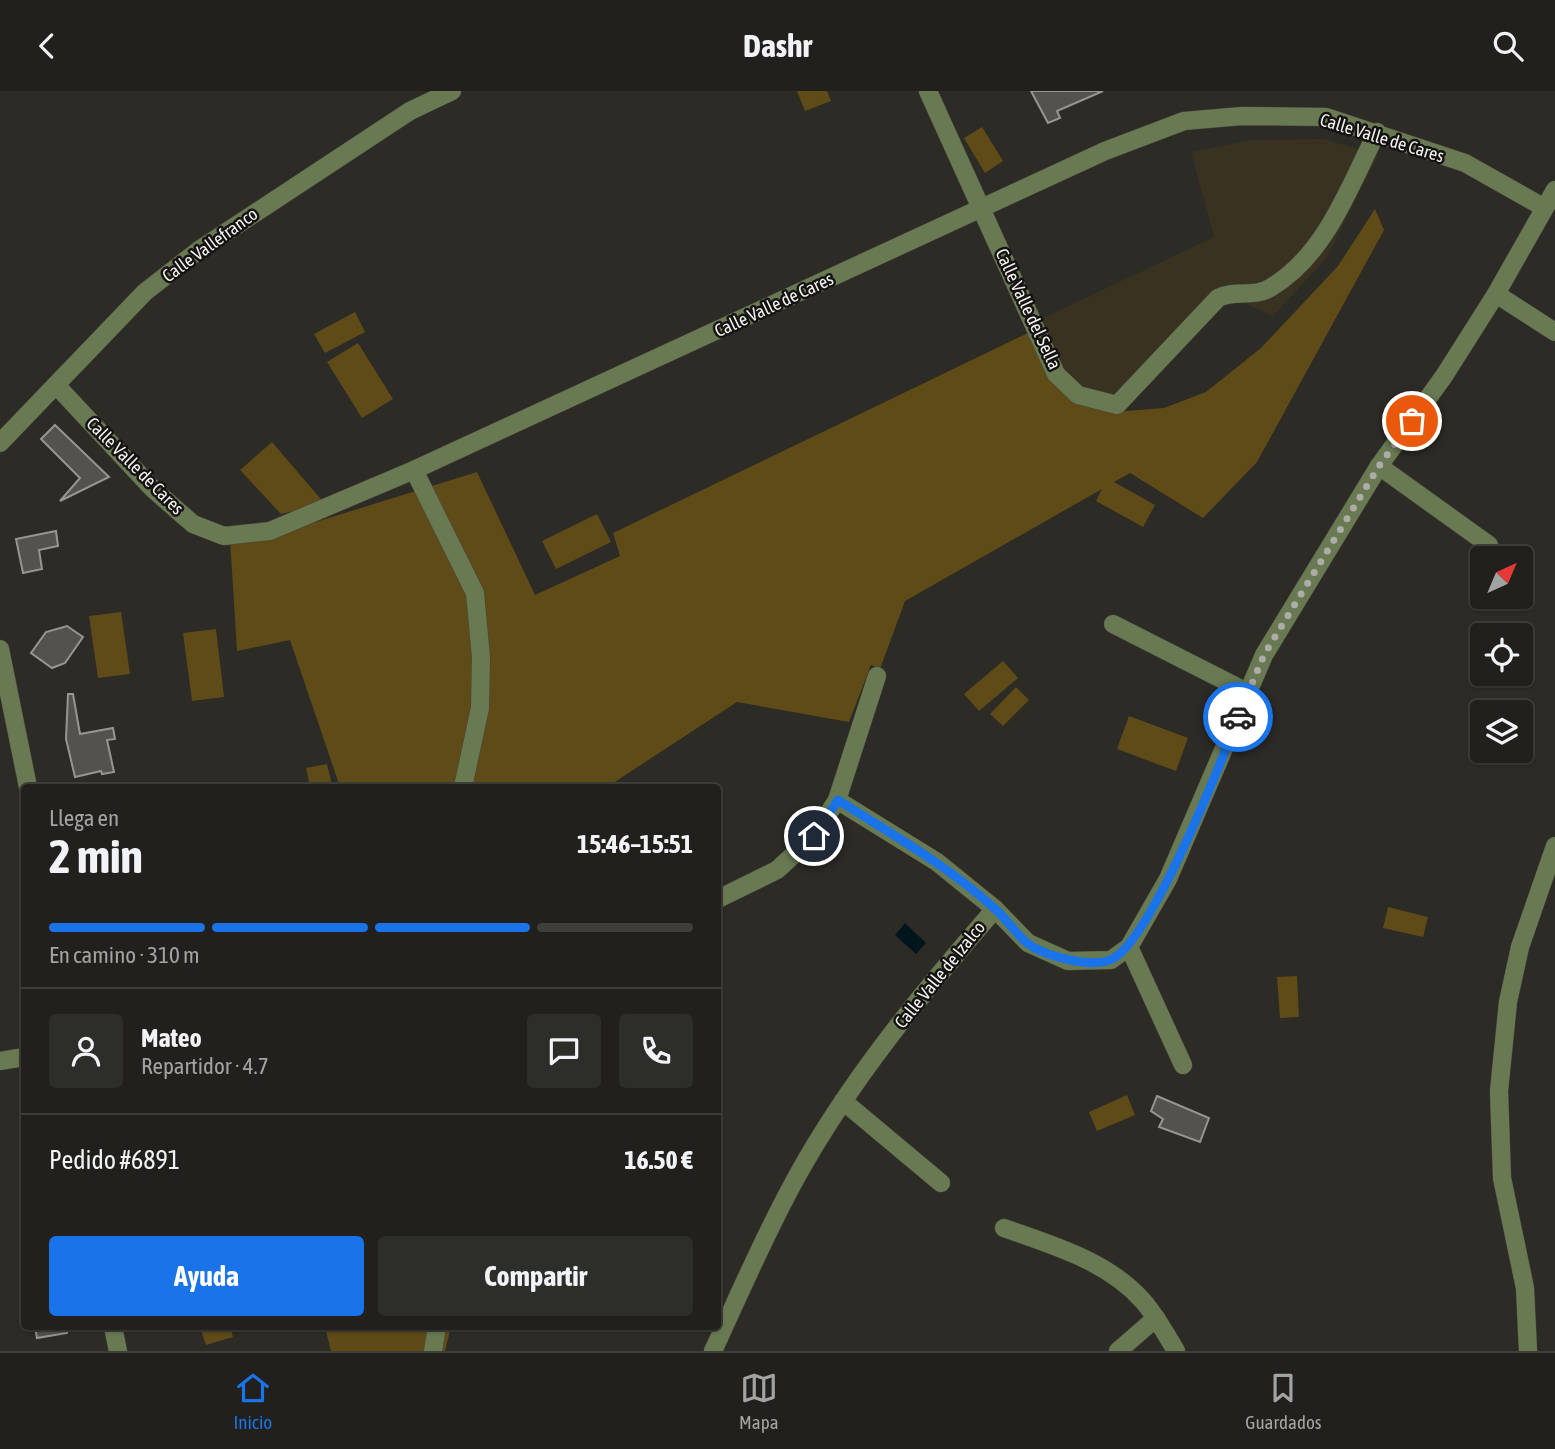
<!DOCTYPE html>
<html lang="es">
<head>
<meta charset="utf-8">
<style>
  :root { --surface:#21201c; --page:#2d2d29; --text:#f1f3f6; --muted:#a2a3a3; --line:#3e3e3b; --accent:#1a73e8 }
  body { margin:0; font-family:"Asap Condensed",sans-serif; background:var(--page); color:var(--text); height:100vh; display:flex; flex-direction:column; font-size:26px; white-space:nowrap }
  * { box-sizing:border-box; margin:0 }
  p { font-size:23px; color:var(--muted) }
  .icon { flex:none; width:38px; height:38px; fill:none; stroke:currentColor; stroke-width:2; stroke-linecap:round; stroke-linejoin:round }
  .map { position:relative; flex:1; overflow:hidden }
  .drawer { position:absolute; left:21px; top:693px; width:700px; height:546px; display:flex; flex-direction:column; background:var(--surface); border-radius:7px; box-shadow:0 2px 5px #0004,0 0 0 2px var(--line) }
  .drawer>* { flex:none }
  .needle { width:46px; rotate:44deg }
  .tools { position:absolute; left:1470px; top:455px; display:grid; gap:14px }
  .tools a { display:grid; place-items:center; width:63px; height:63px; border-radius:7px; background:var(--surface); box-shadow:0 2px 5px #0004,0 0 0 2px var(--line); font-size:35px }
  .pin { position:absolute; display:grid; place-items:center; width:60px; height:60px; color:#fff; margin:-30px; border:4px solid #fff; border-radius:50%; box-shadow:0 2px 7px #0007 }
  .courier { position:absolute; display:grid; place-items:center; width:70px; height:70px; margin:-35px; border:5px solid #1a73e8; border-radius:50%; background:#fff; color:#222; box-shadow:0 2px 9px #0007 }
  .headline em { font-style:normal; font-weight:700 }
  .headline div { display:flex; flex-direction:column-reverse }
  .headline { display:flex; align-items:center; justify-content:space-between; height:119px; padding:0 28px }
  h1 { font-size:46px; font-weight:700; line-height:52px }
  .bar { display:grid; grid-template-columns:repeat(4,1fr); gap:10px 7px; align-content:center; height:84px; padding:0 28px }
  .bar i { height:9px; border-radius:5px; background:var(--line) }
  .bar .selected { background:var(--accent) }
  .bar p { grid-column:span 4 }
  .line { display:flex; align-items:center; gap:18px; padding:0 28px; border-top:2px solid var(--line) }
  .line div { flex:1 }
  .round { display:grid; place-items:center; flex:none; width:74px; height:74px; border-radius:7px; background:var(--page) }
  .cta { display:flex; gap:14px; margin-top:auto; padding:14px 28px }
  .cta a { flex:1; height:80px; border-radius:7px; background:var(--accent); color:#fff; font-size:28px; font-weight:700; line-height:80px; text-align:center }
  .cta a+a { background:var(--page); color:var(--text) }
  header { display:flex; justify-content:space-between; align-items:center; height:91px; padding:0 28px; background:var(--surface); font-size:32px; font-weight:700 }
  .menu { display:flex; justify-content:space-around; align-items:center; height:98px; border-top:2px solid var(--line); background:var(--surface); font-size:19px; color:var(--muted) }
  .menu a { display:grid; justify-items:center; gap:4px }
  .menu .selected { color:var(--accent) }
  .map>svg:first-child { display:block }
  .commercial { fill:#393221 }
  .green { fill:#5f4b17 }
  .water { fill:#01161c }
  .building { fill:#54524d; stroke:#979590; stroke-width:2 }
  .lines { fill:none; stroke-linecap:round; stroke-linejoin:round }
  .minor-casing { stroke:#484742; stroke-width:19 }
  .minor { stroke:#697a52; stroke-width:18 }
  .done { stroke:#adaca8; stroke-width:7; stroke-dasharray:0 12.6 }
  .route { stroke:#1a73e8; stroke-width:9 }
  .labels { text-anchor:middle; stroke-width:5; stroke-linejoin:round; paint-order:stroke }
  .street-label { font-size:18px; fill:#f2f1ee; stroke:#141311 }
</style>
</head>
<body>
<header><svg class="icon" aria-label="back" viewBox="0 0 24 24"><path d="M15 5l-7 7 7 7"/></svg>Dashr<svg class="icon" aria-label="search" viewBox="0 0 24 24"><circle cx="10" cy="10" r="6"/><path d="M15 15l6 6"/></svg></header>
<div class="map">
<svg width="1555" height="1260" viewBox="0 0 1555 1260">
  <rect width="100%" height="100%" fill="#2c2b26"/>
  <path class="commercial" d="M1324,48L1378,64L1326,168L1273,225L1230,206L1114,309L1079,296L1056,268L1043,227L1214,146L1191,61L1251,49Z"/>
  <g class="green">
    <path d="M797,0H827L831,10L805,20Z"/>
    <path d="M982,36L1003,70L985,82L964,47Z"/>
    <path d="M1375,118L1384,139L1257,371L1203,427L1130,382L1114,391L1155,414L1143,436L1096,410L1102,398L905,510L880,578L871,574L849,631L737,611L607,696H340L290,549L237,560L230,448L277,443L477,381L535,504L620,465L613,442L1032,240L1049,282L1113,321L1164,317L1206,301L1261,257L1338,175Z"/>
    <path d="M355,221L365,241L325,262L314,243Z"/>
    <path d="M358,252L393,308L362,327L327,271Z"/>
    <path d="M272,351L325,413L281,423L240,379Z"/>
    <path d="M597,423L611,451L556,478L542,450Z"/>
    <path d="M121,521L130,583L98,587L89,525Z"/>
    <path d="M216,538L224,606L192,610L183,542Z"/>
    <path d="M1003,570L1018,587L979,620L964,603Z"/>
    <path d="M1016,596L1029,609L1003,635L990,623Z"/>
    <path d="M1129,625L1188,647L1176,680L1117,658Z"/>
    <path d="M327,673L332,694L310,696L306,677Z"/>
    <path d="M1388,816L1428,826L1423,846L1383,837Z"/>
    <path d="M1297,885L1299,926L1280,927L1277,886Z"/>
    <path d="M1127,1004L1135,1024L1097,1040L1089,1021Z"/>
    <path d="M200,1236H230L233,1246L206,1254Z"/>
    <path d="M325,1236H451L445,1260H331Z"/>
  </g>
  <path class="water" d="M905,832L926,852L916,863L895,844Z"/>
  <g class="building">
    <path d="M1031,0H1103L1057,20L1060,27L1048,32Z"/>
    <path d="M55,334L109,386L60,410L80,387L41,348Z"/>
    <path d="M56,440L58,455L39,459L42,478L23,482L16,448Z"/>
    <path d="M67,535L83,546L65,572L52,577L31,562L46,541Z"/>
    <path d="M68,603H73L80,643L113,637L115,648L107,649L114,681L102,683L101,680L75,686L66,648Z"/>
    <path d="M1157,1005L1209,1027L1200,1051L1159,1036L1163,1028L1151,1020Z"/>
    <path d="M35,1236H67V1242L37,1247Z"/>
  </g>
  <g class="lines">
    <defs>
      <g id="minor">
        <path d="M928,0L1056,283L1078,304L1117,314L1218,207C1235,198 1253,207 1270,197C1326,164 1349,96 1377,41"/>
        <path d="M1496,203L1555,241"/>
        <path d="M56,294L153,398L193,433L224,445L270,440L414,379L1105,60L1184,30L1242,25L1326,26L1465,72L1543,116"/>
        <path d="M0,352L145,201L199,159L410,20L452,0"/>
        <path d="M1379,375L1489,454"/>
        <path d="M414,379L475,502L481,566L480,617L463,696"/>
        <path d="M1113,533L1247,601"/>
        <path d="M0,558L28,696"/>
        <path d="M837,709L877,585"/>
        <path d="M718,808L777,779L814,745L837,709L937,771L995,818"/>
        <path d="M1129,856L1183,974"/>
        <path d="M0,970L24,966"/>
        <path d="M843,1010L941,1092"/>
        <path d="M1004,1137C1052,1154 1108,1170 1143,1210C1156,1225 1166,1243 1176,1260"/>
        <path d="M113,1236L118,1260"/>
        <path d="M433,1260L437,1236"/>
        <path d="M713,1260C740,1202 765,1143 796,1087C850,989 922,902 995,818L1028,852L1068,870L1111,869L1129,856L1168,788L1264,564L1379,375L1444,285L1496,203L1555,99"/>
        <path d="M1118,1260L1156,1227"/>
        <path d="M1528,1260L1525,1197L1502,1087L1499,1000L1508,911L1520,856L1555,755"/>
      </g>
    </defs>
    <use href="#minor" class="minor-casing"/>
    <use href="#minor" class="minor"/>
  </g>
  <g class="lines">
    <path class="done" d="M1238,626L1264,564L1379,375L1412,330"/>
    <path class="route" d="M814,745L838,709C891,743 947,774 994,817C1006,827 1015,842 1027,852C1044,865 1092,878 1112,868C1150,850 1222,671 1238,626"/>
  </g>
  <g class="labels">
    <g class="street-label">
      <text transform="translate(1382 47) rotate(17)" y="6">Calle Valle de Cares</text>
      <text transform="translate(210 154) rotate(-36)" y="6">Calle Vallefranco</text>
      <text transform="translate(774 214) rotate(-25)" y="6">Calle Valle de Cares</text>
      <text transform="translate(1028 218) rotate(65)" y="6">Calle Valle del Sella</text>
      <text transform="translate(135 375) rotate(45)" y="6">Calle Valle de Cares</text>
      <text transform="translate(940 884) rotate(-51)" y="6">Calle Valle de Izalco</text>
    </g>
  </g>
</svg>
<div class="tools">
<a><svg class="needle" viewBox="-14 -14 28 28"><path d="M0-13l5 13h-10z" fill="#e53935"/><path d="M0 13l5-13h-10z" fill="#a2a3a3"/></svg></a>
<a><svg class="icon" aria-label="locate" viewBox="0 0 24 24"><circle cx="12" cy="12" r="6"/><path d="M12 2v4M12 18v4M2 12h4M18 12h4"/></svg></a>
<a><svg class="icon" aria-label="layers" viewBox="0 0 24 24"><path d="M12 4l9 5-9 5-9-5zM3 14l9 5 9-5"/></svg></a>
</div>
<div class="pin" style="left:1412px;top:330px;background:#ea580c"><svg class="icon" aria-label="bag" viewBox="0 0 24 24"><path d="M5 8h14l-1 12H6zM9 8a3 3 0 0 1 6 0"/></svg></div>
<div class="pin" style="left:814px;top:745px;background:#1f2937"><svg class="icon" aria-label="home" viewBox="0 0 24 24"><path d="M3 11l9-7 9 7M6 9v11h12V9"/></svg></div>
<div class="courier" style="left:1238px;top:626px"><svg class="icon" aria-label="car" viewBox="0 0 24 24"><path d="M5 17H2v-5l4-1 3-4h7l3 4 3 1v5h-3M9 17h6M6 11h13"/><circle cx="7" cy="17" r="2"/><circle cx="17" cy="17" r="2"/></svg></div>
<section class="drawer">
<div class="headline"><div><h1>2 min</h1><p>Llega en</p></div><em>15:46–15:51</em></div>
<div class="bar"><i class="selected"></i><i class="selected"></i><i class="selected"></i><i></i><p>En camino · 310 m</p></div>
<div class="line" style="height:126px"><a class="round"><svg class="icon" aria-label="person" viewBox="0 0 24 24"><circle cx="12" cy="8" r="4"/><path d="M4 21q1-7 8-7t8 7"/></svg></a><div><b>Mateo</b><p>Repartidor · 4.7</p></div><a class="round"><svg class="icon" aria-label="chat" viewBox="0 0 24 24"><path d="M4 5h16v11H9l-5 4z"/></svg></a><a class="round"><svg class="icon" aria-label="phone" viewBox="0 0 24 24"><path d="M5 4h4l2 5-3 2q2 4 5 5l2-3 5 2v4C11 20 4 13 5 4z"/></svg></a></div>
<div class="line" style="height:91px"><div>Pedido #6891</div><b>16.50 €</b></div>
<div class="cta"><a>Ayuda</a><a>Compartir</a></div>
</section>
</div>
<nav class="menu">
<a class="selected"><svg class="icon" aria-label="home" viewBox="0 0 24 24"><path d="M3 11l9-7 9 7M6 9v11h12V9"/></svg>Inicio</a>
<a><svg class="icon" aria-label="map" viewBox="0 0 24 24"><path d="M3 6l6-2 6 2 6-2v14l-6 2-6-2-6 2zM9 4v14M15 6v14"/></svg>Mapa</a>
<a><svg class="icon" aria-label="saved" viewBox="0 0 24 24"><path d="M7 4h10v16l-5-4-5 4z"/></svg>Guardados</a>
</nav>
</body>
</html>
